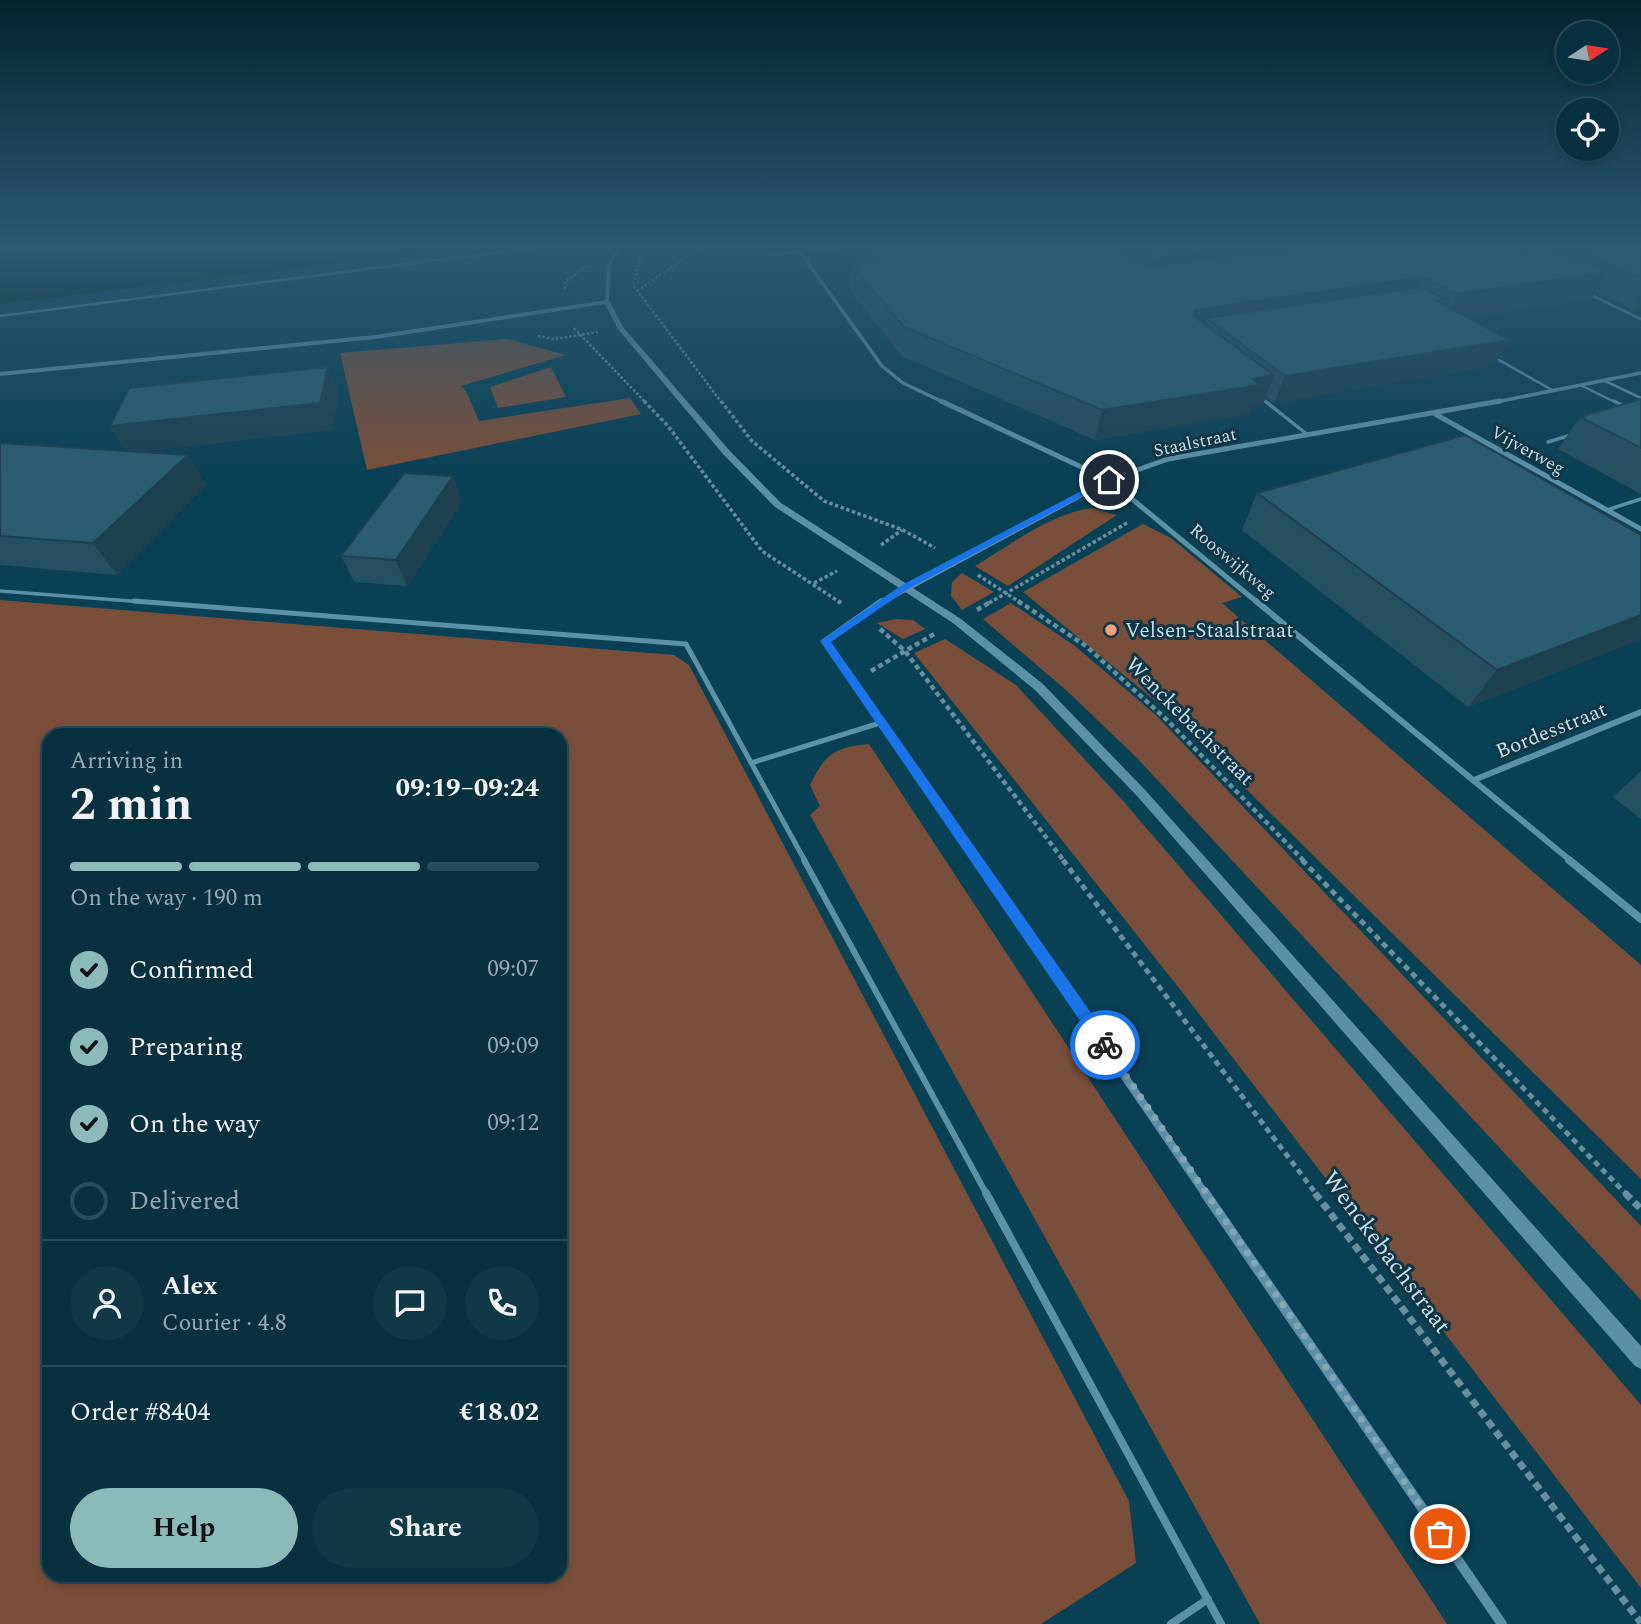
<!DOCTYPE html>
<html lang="en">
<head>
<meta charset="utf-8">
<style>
  :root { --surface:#07313f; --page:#103946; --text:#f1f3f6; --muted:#98a9b0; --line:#284c59; --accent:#8bbbb9 }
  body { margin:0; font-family:Spectral,serif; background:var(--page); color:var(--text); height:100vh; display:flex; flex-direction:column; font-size:26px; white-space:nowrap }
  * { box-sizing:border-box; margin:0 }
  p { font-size:23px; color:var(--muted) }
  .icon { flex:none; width:38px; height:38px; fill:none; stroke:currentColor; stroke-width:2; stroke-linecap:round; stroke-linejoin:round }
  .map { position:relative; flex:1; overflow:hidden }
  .details { position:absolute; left:42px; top:728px; width:525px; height:854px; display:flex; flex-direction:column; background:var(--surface); border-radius:21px; box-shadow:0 4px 10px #0003,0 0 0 2px var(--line) }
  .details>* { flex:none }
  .needle { width:46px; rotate:78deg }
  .tools { position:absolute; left:1556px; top:21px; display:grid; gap:14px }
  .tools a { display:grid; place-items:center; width:63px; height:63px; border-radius:50%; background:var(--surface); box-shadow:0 4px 10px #0003,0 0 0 2px var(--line); font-size:35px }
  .pin { position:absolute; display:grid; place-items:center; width:60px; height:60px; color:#fff; margin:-30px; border:4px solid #fff; border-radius:50%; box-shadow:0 2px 7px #0007 }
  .courier { position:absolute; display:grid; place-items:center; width:70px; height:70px; margin:-35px; border:5px solid #1a73e8; border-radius:50%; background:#fff; color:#222; box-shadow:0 2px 9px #0007 }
  .head em { font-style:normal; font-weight:700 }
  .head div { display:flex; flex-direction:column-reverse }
  .head { display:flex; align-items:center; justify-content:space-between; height:119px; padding:0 28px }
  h1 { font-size:46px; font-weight:700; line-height:52px }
  .bar { display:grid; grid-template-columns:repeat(4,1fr); gap:10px 7px; align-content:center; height:84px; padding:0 28px }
  .bar i { height:9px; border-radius:5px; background:var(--line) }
  .bar .current { background:var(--accent) }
  .bar p { grid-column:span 4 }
  .line { display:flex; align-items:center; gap:18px; padding:0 28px; border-top:2px solid var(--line) }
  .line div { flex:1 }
  .round { display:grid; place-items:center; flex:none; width:74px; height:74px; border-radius:37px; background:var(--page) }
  ol { padding:0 28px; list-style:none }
  li { display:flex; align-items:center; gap:21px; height:77px }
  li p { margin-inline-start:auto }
  li .icon { padding:7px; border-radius:50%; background:var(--accent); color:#111; stroke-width:4 }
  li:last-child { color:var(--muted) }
  li i { width:38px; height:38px; border:4px solid var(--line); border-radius:50% }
  .action { display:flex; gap:14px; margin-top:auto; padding:14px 28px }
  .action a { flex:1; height:80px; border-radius:42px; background:var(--accent); color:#111; font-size:28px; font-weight:700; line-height:80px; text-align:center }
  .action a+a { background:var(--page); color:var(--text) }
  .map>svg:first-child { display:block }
  .green { fill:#794f3b; fill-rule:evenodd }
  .water { fill:#002719 }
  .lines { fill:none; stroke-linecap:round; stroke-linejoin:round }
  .path-far4 { stroke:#678f9e; stroke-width:2.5; stroke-dasharray:2.5 2; stroke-linecap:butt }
  .path-far3 { stroke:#678f9e; stroke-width:3.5; stroke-dasharray:3.5 2.5; stroke-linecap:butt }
  .path-far2 { stroke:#678f9e; stroke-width:4.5; stroke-dasharray:5 3.5; stroke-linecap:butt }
  .path-far1 { stroke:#678f9e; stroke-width:5; stroke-dasharray:6 4.5; stroke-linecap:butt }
  .path { stroke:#678f9e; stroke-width:7; stroke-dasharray:8 5; stroke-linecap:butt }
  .service-far4 { stroke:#5a91a7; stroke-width:2.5 }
  .service-far3 { stroke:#5a91a7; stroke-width:3.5 }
  .service-far2 { stroke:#5a91a7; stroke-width:5 }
  .service-far1 { stroke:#5a91a7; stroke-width:6 }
  .service { stroke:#5a91a7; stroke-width:8 }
  .minor-far4 { stroke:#5a91a7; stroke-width:3.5 }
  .minor-far3 { stroke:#5a91a7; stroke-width:5 }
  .minor-far2 { stroke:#5a91a7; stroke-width:6 }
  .minor-far1 { stroke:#5a91a7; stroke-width:8 }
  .minor { stroke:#5a91a7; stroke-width:10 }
  .tertiary { fill:#5a91a7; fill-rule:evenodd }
  .wall { fill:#255060 }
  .shaded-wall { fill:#1e414e }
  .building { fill:#2b5d70; stroke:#1e414e; stroke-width:2 }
  .route { fill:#1a73e8 }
  .done { stroke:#83a7b5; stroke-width:7; stroke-dasharray:0 12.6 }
  .poi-dot { fill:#f1a17c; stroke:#0e3644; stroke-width:2.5 }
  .labels { text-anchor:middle; stroke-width:6; stroke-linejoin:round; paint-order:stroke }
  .far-street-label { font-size:18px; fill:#c5dee9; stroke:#0e3644 }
  .poi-label { font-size:21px; fill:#c5dee9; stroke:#0e3644; text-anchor:start }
  .street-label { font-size:21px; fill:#c5dee9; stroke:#0e3644 }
  .near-street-label { font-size:24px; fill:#c5dee9; stroke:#0e3644 }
</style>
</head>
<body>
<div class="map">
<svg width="1641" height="1624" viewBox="0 0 1641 1624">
  <rect width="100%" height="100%" fill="#094154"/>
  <g class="green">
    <path d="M507,339L566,355L461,386L466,391L479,421L630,398L641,414L367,470L340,353Z"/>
    <path d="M551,367L566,397L498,408L490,387Z"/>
    <path d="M1092,508L1117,515L1008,586L975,566C1011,545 1049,514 1092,508Z"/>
    <path d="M1143,524L1171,538L1242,597L1222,603L1641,965V1179L1165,709L1023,592Z"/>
    <path d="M962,573L994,592L962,610L951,596L952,582Z"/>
    <path d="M0,600L674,655L689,665L1129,1501L1136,1563L1041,1624H0ZM49,735H560V1575H49Z"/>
    <path d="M1011,603L1075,646L1157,716L1641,1226V1300L1136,757L1066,690L983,619Z"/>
    <path d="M895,619L913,620L925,629L903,639L877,623Z"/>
    <path d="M945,639L1016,685L1124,802L1641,1405V1588L1186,997L914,653Z"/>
    <path d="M869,744L1447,1624H1260L810,815L820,806L810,785C825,754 835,747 869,744Z"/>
  </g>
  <path class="water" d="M52,247H476L0,304V255Z"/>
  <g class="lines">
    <g class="path-far4">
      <path d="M643,247L633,285L722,403"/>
      <path d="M565,289L566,281L587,266"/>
      <path d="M637,291L698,249L712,247"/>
      <path d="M574,328L646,403"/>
      <path d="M538,336L554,339L598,332"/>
    </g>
    <g class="path-far3">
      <path d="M644,401L668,426L762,551L841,603"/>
      <path d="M721,401L752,441L824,501L903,530L935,548"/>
      <path d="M881,545L902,530"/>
      <path d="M978,575L1021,603"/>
      <path d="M814,583L837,571"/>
      <path d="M989,603L1127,523"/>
    </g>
    <g class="path-far2">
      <path d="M838,601L841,603"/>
      <path d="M1018,601L1086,646L1167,720L1304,861"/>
      <path d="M977,610L992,601"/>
      <path d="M880,629L905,651L1064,861"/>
      <path d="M871,671L936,633"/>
    </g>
    <g class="path-far1">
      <path d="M1063,860L1317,1195"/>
      <path d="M1302,860L1627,1195"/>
    </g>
    <g class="path">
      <path d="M1315,1193L1641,1623"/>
      <path d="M1625,1193L1641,1209"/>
    </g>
    <g class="service-far4">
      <path d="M764,247L770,255L800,252"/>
      <path d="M1589,294L1641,319"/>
      <path d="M0,316L541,247"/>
      <path d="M1492,356L1552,390"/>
      <path d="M1603,380L1641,398"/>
      <path d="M1580,385L1617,403"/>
      <path d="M1261,398L1267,403"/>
    </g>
    <g class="service-far3">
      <path d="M1265,401L1308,435"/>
      <path d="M1614,401L1628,408"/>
      <path d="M1548,442L1571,435"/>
      <path d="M1607,510L1641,499"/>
      <path d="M0,591L156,603"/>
    </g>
    <g class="service-far2">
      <path d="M134,601L686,644L805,861"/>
      <path d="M751,763L883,722"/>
    </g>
    <path class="service-far1" d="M804,860L987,1195"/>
    <g class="service">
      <path d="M986,1193L1221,1624"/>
      <path d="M1171,1624L1208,1599"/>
    </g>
    <g class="minor-far4">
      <path d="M847,247L800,252L882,366L903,383L945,403"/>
      <path d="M607,302L609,265L619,247"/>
      <path d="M1491,403L1641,373"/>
    </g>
    <g class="minor-far3">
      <path d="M941,401L1109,480L1258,603"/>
      <path d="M1435,414L1641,529"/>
      <path d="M880,603L1109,480L1168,459L1500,401"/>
    </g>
    <g class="minor-far2">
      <path d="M882,601L825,641L977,861"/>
      <path d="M1256,601L1571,861"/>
      <path d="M1474,780L1641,712"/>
    </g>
    <g class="minor-far1">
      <path d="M976,860L1206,1195"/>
      <path d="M1569,860L1641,919"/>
    </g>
    <path class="minor" d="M1205,1193L1502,1624"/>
    <path class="tertiary" d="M607,300L610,302L623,327L729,450L781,503L961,619L1043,684L1146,791L1641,1346V1369L1635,1366L1138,797L1035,690L953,623L775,507L723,454L618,329L605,304L375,339L0,376V372L375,335Z"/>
  </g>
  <g class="wall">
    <path d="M853,247H1641V308L1632,309L1596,292L1591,299L1469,318L1509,340L1494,366L1274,403L1266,396L1263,405L1252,407L1249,414L1095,440L902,356L850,291L851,264H853Z"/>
    <path d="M328,367L339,394L332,430L138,452L206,485L117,575L0,565V443L126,451L110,426Z"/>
    <path d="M1641,399V494L1558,449L1580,417Z"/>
    <path d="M1257,493L1641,535V639L1468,707L1242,530Z"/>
    <path d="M462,502L407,586L354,582L341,556Z"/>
    <path d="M1641,771V819L1613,797Z"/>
  </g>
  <g class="shaded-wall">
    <path d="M1243,247H1294L1142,286L1149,259Z"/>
    <path d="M1608,272L1591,299L1443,322L1457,294Z"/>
    <path d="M1423,277L1410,304L1206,318L1200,336L1186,338L1195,310Z"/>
    <path d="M1641,295V308L1632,309Z"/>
    <path d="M1509,340L1494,366L1274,403L1285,376Z"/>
    <path d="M328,367L339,394L332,430L128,453L110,426Z"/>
    <path d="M1274,375L1263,405L1252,407L1249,414L1095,440L1102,410L1253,379Z"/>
    <path d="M188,455L206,485L117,575L93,543Z"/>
    <path d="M453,476L462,502L407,586L396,560Z"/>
    <path d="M1641,615V639L1468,707L1497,670Z"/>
  </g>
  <g class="building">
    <path d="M860,247H1120L1147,267L1292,247H1552L1608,272L1457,294L1423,277L1195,310L1194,316L1274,375L1253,379L1260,385L1102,410L904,327L851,264L873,261Z"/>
    <path d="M1132,247H1243L1149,259Z"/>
    <path d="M1570,247H1641V278Z"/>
    <path d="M1422,287L1443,299L1436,300L1509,340L1285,376L1206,318Z"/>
    <path d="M328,367L320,403L110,426L129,388Z"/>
    <path d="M1641,399V448L1580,417Z"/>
    <path d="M1465,435L1641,535V615L1497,670L1257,493Z"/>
    <path d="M0,443L188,455L93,543L0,536Z"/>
    <path d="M404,473L453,476L396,560L341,556Z"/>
  </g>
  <linearGradient id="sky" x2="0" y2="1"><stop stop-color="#05242e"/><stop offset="0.52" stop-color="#2c5a72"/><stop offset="1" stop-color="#2c5a72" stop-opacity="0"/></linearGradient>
  <rect width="1641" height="474" fill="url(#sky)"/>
  <path class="route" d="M1106,478L1113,480L908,589L831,642L1110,1040L1112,1045L1105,1052L1100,1050L820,641L902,585Z"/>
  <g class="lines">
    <path class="done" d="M1105,1045L1440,1534"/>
  </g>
  <circle class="poi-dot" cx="1111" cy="630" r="7"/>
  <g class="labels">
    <g class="far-street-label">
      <text transform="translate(1195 442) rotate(-12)" y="6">Staalstraat</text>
      <text transform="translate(1528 450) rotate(29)" y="6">Vijverweg</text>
      <text transform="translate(1233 561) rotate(40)" y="6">Rooswijkweg</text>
    </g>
    <g class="poi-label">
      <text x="1125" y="637">Velsen-Staalstraat</text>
    </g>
    <g class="street-label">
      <text transform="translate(1190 721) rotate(45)" y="7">Wenckebachstraat</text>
      <text transform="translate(1551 730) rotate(-22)" y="7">Bordesstraat</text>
    </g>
    <g class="near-street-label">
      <text transform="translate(1387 1252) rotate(53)" y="8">Wenckebachstraat</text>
    </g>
  </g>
</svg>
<div class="tools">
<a><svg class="needle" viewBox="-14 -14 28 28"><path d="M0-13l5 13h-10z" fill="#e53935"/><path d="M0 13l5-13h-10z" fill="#98a9b0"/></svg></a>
<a><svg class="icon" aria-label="locate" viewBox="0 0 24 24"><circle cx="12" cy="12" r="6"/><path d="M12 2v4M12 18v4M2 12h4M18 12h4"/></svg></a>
</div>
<div class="pin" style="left:1440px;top:1534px;background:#ea580c"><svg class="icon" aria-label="bag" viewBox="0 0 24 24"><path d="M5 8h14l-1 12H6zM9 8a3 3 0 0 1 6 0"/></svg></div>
<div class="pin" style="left:1109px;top:480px;background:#1f2937"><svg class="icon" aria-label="home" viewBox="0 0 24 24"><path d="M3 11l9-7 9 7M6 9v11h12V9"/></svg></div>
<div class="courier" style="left:1105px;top:1045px"><svg class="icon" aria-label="bike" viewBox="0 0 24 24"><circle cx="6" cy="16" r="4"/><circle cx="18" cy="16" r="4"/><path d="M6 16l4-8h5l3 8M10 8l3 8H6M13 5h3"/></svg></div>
<section class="details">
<div class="head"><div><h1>2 min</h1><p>Arriving in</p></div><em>09:19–09:24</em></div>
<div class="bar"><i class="current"></i><i class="current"></i><i class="current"></i><i></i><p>On the way · 190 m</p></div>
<ol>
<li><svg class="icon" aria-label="check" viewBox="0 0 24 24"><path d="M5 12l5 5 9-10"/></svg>Confirmed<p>09:07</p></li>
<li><svg class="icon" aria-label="check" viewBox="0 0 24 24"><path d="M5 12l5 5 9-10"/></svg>Preparing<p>09:09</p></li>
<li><svg class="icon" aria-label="check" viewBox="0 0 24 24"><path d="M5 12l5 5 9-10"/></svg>On the way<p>09:12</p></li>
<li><i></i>Delivered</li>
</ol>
<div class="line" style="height:126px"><a class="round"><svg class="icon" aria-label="person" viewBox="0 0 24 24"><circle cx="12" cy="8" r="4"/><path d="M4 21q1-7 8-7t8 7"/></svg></a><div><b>Alex</b><p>Courier · 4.8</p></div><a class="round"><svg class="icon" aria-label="chat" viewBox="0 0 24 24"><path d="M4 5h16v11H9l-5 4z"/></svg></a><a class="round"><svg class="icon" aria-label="phone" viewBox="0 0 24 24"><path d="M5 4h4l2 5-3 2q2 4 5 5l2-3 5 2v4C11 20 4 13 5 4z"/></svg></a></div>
<div class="line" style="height:91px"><div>Order #8404</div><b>€18.02</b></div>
<div class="action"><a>Help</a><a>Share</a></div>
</section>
</div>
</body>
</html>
